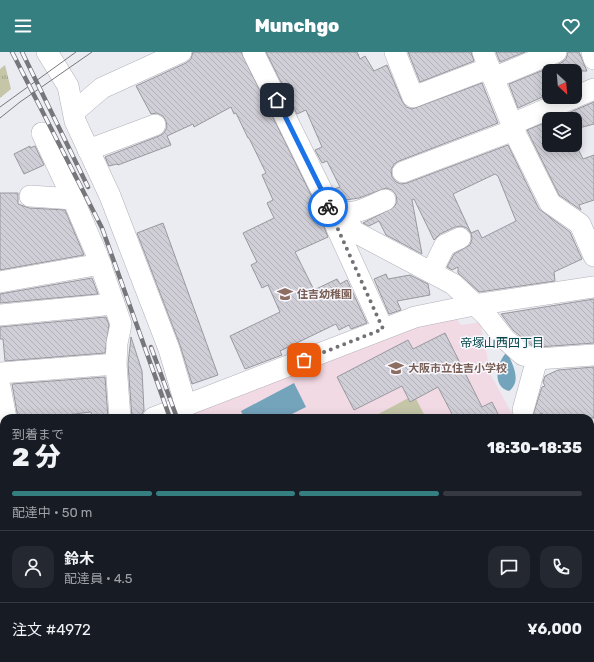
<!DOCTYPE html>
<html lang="ja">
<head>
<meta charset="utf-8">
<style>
  :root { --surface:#171b24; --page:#242831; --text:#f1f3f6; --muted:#9ea1a6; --line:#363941; --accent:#367f81 }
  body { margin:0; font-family:Rubik,"Noto Sans JP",sans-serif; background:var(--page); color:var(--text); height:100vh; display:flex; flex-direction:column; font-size:15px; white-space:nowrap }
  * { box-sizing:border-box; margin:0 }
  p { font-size:13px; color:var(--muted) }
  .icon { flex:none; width:22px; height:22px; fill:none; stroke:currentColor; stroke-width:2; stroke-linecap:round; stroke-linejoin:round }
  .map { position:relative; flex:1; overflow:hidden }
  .drawer { position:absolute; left:0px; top:362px; width:594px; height:248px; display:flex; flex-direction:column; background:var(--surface); border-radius:12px 12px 0 0; box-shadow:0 2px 10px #0003 }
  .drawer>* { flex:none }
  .needle { width:26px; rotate:154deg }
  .fabs { position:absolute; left:542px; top:12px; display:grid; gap:8px }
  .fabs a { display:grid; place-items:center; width:40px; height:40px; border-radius:8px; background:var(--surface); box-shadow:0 2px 10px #0003; font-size:20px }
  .pin { position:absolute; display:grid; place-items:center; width:34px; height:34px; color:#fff; margin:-17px; border-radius:8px; box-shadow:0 2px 6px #0006 }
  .courier { position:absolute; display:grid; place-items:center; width:40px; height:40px; margin:-20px; border:3px solid #1a73e8; border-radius:50%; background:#fff; color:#222; box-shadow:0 1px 5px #0007 }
  .head em { font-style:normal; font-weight:800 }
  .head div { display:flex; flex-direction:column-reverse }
  .head { display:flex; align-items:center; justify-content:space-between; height:68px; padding:0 12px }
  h1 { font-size:26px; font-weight:800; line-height:30px }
  .bar { display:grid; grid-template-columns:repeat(4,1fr); gap:6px 4px; align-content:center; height:48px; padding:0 12px }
  .bar i { height:5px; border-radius:3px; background:var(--line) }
  .bar .selected { background:var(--accent) }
  .bar p { grid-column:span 4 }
  .line { display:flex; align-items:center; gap:10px; padding:0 12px; border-top:1px solid var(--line) }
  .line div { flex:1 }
  .round { display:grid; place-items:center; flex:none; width:42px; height:42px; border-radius:12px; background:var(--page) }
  header { display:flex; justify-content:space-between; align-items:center; height:52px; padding:0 12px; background:var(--accent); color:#fff; font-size:18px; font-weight:800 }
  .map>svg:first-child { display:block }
  .education { fill:#f2dae5 }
  .grass { fill:url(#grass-tufts) }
  .park { fill:#c5c6a8 }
  .water { fill:#74a3bc }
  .building { fill:url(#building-back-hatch); stroke:#98989f; fill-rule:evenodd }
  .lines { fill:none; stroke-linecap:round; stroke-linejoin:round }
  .minor-casing { stroke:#b2b1b8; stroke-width:22 }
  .minor { stroke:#fff; stroke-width:21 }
  .tram { stroke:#77777b; stroke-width:1 }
  .rail-casing { stroke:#77777b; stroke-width:4.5 }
  .rail { stroke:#f9f8fe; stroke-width:3; stroke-dasharray:9; stroke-linecap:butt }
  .done { stroke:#727276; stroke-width:4; stroke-dasharray:0 7.2 }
  .route { stroke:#1a73e8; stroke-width:5 }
  .labels { text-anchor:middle; stroke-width:3; stroke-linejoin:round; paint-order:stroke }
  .education-label { font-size:11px; font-weight:bold; fill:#785e54; stroke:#f9f8fe; text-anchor:start }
  .neighbourhood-label { font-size:12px; fill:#07494b; stroke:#f9f8fe }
</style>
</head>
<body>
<header><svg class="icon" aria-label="menu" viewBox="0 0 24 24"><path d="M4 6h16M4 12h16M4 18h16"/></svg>Munchgo<svg class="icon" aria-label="heart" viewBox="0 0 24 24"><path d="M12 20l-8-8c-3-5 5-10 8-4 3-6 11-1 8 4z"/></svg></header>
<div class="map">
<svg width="594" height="610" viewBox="0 0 594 610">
  <defs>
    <pattern id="grass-tufts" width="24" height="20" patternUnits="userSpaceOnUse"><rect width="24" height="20" fill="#c5c6a8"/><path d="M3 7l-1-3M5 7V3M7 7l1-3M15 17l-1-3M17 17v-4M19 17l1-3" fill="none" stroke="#a1a18a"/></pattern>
    <pattern id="building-back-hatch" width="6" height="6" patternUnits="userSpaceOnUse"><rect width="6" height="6" fill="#d0cfd7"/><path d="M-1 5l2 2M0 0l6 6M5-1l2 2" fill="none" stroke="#b3b2b9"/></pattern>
  </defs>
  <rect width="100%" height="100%" fill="#ebebf2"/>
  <g class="education">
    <path d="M456,266L461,273L480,270L491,323L511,360L518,357L522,366H186L187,362L417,274Z"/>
    <path d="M594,503V610H590V522Z"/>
    <path d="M264,606H471L467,610H265Z"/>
  </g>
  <path class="grass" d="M5,13L11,37L0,46V17Z"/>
  <path class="park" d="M414,343L426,366H371Z"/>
  <g class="water">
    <path d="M507,300C513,313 522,329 509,339C491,335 497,309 507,300Z"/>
    <path d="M294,331L306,355L284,366H244L241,359Z"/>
  </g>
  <g class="building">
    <path d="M193,0H241L313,147L328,185L295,200L314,238L337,227L340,232L347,228L367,271L351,277L349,273L339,278L336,272L280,299L282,303L245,317L230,284L280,260L268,233L262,236L251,213L257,210L243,181L274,166L267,151L273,148L262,123L266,121L249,86H248L236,61L234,62L231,55L194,75L193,72L167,84L171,93L118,113L117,112L109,114L105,105L159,84L164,81L167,75L166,69L163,64L157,61L151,62L136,34L186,11L191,7Z"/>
    <path d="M266,0H357L360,7L365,4L374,19L387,13L402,49L406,55L412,57L482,31L498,71L399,109L394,112L391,118L392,125L396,130L401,132L407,131L508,93L539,157L570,180L582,207L554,220L555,229L479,240L458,221V215L452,218L447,215L454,202L470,193L472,187L471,181L467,176L461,174L455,175L440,182L434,188L414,147L412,148L422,202L386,183L379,169L369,174L363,171L394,155L397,150L396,143L392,138L386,136L359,146L346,148L336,140L334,137L340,135L327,109L322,111L315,98L322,95L306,58L297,62ZM495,122L498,124L516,169L482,186L478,178L471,181L453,142Z"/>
    <path d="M408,0H471L474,9L420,30Z"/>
    <path d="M496,0H525L500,10Z"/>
    <path d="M568,0H579L587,19H549V42L518,56L509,32L561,11L566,7Z"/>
    <path d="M594,50V72L575,77V67H554Z"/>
    <path d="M549,69V93H576L583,107L594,103V148L579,153L581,158L559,143L527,78Z"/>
    <path d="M30,94V96L35,94L44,113L24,122L14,102Z"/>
    <path d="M0,141H18V152L29,156L65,158L84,203L0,218Z"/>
    <path d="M163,171L218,323L192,332L180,293L137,181Z"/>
    <path d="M386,222L388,227L410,223L428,232L430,243L397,249L401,258L389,262L374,227Z"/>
    <path d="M92,226L98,242L0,251V242Z"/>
    <path d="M594,247V291L538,295L531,293L513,278L501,262Z"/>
    <path d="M106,265L109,273L105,301L5,309L3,287H0V275Z"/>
    <path d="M445,281L482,355L492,350L500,366H454L438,335L410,350L402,334L354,358L337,325L408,288L413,297Z"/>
    <path d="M131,285L142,319L144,358L142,362L132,366L128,312Z"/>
    <path d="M594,315V366H545L542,361L532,366L542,335L545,334L543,330L545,324L558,318Z"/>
    <path d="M105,325L108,366H92L91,360L42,366H18L12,332Z"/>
  </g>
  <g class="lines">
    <defs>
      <g id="minor">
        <path d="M47,0L68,34L75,69L110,144L125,183L169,297L186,354"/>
        <path d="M253,0L326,147L329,159L383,277"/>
        <path d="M395,0L413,45L489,16"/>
        <path d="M483,0L517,85L550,151L580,172L594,204"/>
        <path d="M592,0L594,7"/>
        <path d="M493,26L556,0"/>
        <path d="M575,45L594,37"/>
        <path d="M74,60L102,36L181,0"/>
        <path d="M512,72L575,45"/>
        <path d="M42,81L73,147"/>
        <path d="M88,98L155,73"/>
        <path d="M403,120L514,78"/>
        <path d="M30,144L73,147L97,203L121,272L117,291L116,312L120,366"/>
        <path d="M326,147L339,159L355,180L453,232L485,262L504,286L523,303L537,307L594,303"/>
        <path d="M339,159C356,164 370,154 385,148"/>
        <path d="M432,219L445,193L460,186"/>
        <path d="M0,230L101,212"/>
        <path d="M0,263L114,252"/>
        <path d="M0,321L116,312"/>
        <path d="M0,335L6,366"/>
        <path d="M523,358L537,307"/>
        <path d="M153,366L415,265L474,253L594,235"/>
        <path d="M0,473L4,471"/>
        <path d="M590,495L594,481"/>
        <path d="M0,549L4,548"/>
        <path d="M55,606V610"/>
        <path d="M126,606L127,610"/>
        <path d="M583,606V610"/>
        <path d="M475,610L481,606"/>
      </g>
    </defs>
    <use href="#minor" class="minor-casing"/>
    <use href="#minor" class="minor"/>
    <g class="tram">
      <path d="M0,55L76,0"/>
      <path d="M0,66L20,50L92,0"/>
    </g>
    <defs>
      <g id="rail">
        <path d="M12,0L102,176L170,366"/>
        <path d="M22,0L88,135"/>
        <path d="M151,295L177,366"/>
        <path d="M244,606L245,610"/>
        <path d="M253,606L254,610"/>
      </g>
    </defs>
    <use href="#rail" class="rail-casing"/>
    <use href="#rail" class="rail"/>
  </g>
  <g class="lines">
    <path class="done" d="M304,308L383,277L328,155"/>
    <path class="route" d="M277,48L326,147L328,155"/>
  </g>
  <defs>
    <symbol id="school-bare" viewBox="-9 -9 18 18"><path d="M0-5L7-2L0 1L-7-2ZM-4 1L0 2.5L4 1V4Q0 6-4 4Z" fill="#8d6e63" stroke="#f9f8fe" stroke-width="2.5" paint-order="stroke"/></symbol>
  </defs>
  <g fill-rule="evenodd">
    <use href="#school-bare" x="274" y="231" width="22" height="22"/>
    <use href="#school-bare" x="385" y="305" width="22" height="22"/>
  </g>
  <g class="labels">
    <g class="education-label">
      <text x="297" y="246">住吉幼稚園</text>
      <text x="408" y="320">大阪市立住吉小学校</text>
    </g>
    <g class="neighbourhood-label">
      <text x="502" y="295">帝塚山西四丁目</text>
    </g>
  </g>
</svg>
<div class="fabs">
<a><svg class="needle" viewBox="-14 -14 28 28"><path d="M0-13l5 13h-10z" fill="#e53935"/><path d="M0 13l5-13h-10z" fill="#9ea1a6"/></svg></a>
<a><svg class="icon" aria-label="layers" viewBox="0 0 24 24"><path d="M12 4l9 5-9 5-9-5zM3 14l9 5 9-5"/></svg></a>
</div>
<div class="pin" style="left:304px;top:308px;background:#ea580c"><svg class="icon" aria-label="bag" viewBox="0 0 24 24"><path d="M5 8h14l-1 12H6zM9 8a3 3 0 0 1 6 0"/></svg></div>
<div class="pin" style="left:277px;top:48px;background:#1f2937"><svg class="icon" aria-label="home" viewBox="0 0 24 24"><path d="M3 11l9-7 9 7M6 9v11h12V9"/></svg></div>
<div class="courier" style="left:328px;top:155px"><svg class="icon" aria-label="bike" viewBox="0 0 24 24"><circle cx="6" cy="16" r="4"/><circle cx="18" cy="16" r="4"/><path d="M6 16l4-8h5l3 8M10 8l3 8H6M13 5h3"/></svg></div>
<section class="drawer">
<div class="head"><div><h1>2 分</h1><p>到着まで</p></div><em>18:30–18:35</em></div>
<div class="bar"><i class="selected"></i><i class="selected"></i><i class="selected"></i><i></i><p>配達中 · 50 m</p></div>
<div class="line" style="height:72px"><a class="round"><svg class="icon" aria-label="person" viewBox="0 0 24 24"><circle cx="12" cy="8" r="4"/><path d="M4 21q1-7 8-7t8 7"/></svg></a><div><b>鈴木</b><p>配達員 · 4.5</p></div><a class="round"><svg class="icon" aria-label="chat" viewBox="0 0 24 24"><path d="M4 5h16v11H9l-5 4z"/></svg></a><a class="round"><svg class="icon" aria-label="phone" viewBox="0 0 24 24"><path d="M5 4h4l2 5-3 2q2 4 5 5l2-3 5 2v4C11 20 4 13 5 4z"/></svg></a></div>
<div class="line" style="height:52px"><div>注文 #4972</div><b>¥6,000</b></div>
</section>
</div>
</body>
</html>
